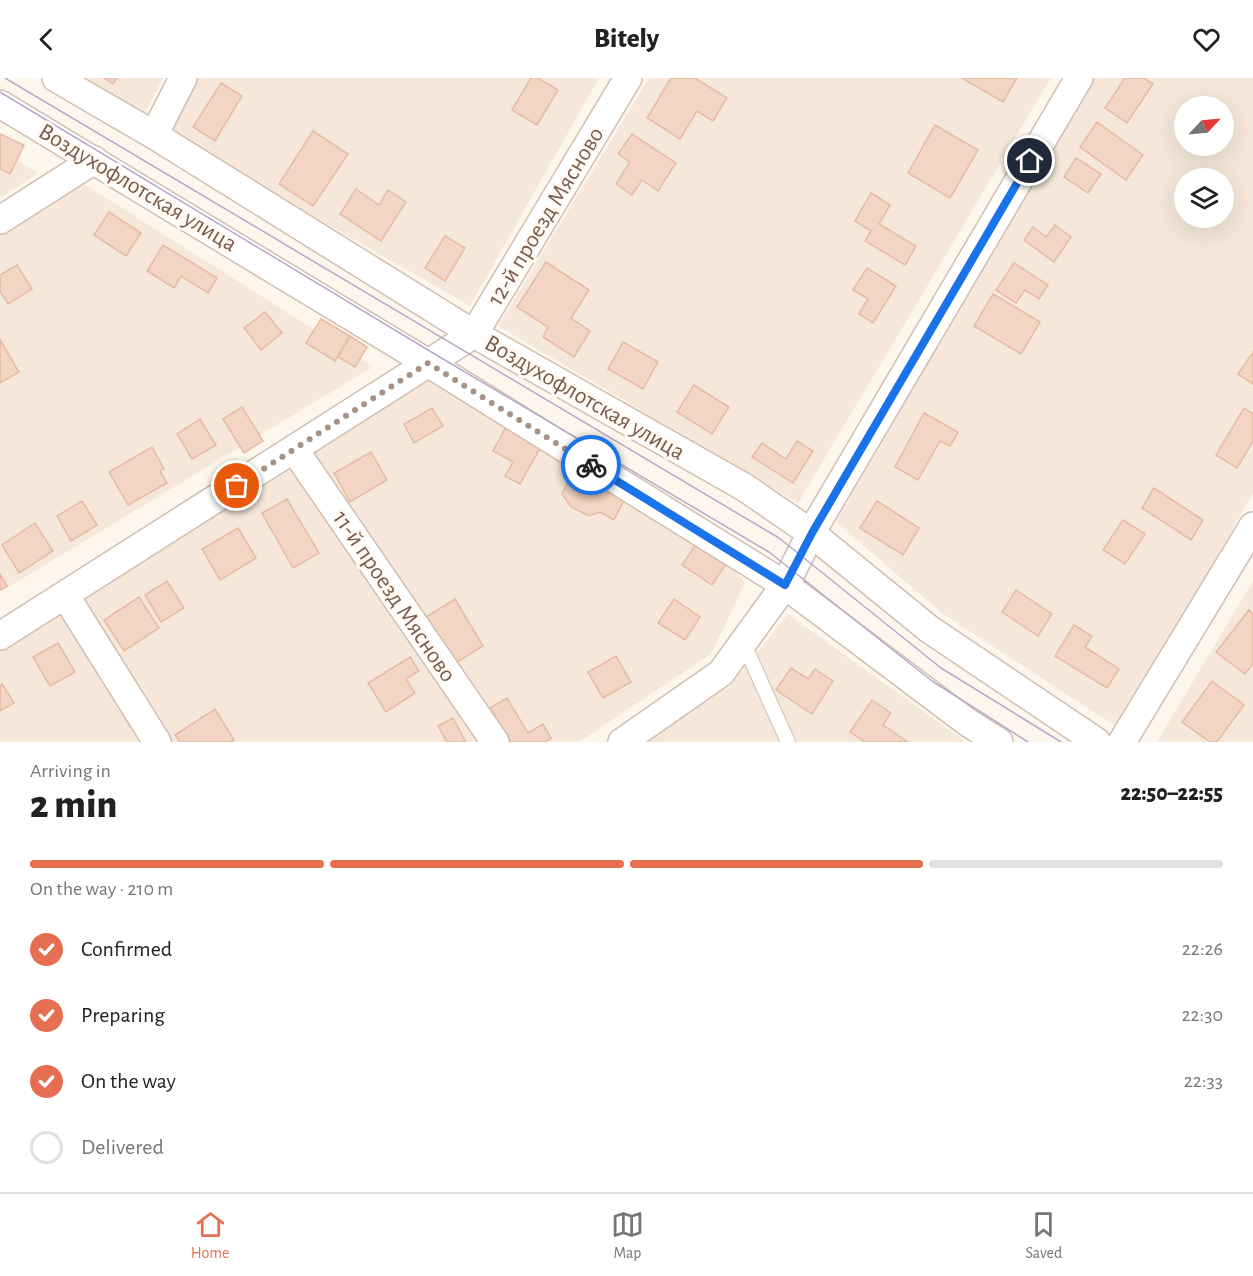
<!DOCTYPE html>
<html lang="en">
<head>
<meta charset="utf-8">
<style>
  :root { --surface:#fff; --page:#f6f6f6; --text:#222; --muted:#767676; --line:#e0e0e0; --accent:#e76f51 }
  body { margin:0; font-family:"Alegreya Sans",sans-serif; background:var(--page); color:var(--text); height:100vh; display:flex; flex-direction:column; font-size:22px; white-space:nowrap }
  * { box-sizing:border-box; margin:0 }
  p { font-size:20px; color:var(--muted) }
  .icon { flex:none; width:33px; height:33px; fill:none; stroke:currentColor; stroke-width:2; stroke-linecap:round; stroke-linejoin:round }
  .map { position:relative; height:664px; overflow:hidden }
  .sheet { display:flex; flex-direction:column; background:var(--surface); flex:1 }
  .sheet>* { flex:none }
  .needle { width:39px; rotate:64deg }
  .tools { position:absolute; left:1174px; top:18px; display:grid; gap:12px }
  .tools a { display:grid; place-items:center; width:60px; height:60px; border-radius:50%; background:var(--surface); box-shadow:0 6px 24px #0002; font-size:30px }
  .pin { position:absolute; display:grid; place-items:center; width:51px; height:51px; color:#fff; margin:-26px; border:3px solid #fff; border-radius:50%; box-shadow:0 2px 6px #0007 }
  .courier { position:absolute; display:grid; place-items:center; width:60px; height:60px; margin:-30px; border:4px solid #1a73e8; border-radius:50%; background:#fff; color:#222; box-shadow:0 2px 8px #0007 }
  .headline em { font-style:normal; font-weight:800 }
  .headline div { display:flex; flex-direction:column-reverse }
  .headline { display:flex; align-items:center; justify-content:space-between; height:102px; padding:0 30px }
  h1 { font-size:39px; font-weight:800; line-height:45px }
  .bar { display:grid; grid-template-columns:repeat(4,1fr); gap:9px 6px; align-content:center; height:72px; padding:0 30px }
  .bar i { height:8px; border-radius:4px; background:var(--line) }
  .bar .on { background:var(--accent) }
  .bar p { grid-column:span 4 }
  ol { padding:0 30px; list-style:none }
  li { display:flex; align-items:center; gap:18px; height:66px }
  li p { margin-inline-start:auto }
  li .icon { padding:6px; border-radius:50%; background:var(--accent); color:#fff; stroke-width:4 }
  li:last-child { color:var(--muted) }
  li i { width:33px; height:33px; border:3px solid var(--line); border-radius:50% }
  header { display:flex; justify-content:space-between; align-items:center; height:78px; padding:0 30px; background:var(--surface); font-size:27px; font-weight:800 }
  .tab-bar { display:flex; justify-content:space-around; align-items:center; height:84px; border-top:2px solid var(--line); background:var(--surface); font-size:16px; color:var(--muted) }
  .tab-bar a { display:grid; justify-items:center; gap:3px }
  .tab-bar .on { color:var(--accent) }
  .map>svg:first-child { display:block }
  .residential { fill:#f5e8da; fill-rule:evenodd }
  .building { fill:#f3d5c3; stroke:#e6bba3; stroke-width:1.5 }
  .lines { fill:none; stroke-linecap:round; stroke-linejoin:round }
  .lane-casing { stroke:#d1beb0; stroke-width:16 }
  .street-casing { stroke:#d1beb0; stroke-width:30 }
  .lane { stroke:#fff; stroke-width:14 }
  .street { stroke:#fff; stroke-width:27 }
  .tram { stroke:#b9a8c9; stroke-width:1.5 }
  .done { stroke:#a89285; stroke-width:6; stroke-dasharray:0 10.8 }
  .route { stroke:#1a73e8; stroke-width:8 }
  .labels { text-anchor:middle; stroke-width:6; stroke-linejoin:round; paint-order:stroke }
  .street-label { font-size:24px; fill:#7a5c4d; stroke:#fffaf3 }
</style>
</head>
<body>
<header><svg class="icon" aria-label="back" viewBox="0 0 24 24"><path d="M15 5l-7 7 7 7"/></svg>Bitely<svg class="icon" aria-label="heart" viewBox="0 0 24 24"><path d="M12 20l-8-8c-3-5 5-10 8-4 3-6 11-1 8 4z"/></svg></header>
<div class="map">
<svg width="1253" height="664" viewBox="0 0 1253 664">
  <rect width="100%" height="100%" fill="#fdf6ec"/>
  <g class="residential">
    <path d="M85,0H163L145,35Z"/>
    <path d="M196,0H599L470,228L166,54Z"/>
    <path d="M649,0H1051L798,425L498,248Z"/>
    <path d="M1090,0H1253V415L1120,651L943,536L836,444ZM1185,28H1224V68H1185ZM1185,100H1224V140H1185Z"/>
    <path d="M0,72L38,95L0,120Z"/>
    <path d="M81,104L373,289L0,514V156Z"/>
    <path d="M432,295L729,484L745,505L711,576L579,664H0V565Z"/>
    <path d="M1253,503V664H1157Z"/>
    <path d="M788,536L966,664H645L730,608Z"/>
  </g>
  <g class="building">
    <path d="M104,0H117L113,6Z"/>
    <path d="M531,0H538L558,12L537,47L512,32Z"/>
    <path d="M671,0H695L727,20L713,43L697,33L680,61L647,40Z"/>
    <path d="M962,0H1017L1003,24Z"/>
    <path d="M1125,0H1144L1153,6L1127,45L1105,30Z"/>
    <path d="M221,5L242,18L215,63L193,49Z"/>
    <path d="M1097,44L1143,77L1126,102L1080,69Z"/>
    <path d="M935,47L978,72L950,120L908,95Z"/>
    <path d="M313,53L348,76L313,128L279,106Z"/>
    <path d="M0,56L24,67L10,96L0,91Z"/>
    <path d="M632,56L676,85L658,113L642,102L632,117L616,106L630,84L618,76Z"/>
    <path d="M1076,80L1101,96L1088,115L1064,99Z"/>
    <path d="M356,111L379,127L388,112L406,124L381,163L340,136Z"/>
    <path d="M871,115L890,127L879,146L916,168L905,187L865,163L871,153L855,143Z"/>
    <path d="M109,134L141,155L126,178L94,157Z"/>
    <path d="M1055,147L1071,159L1054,184L1024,162L1033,149L1046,159Z"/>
    <path d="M445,158L465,170L445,203L425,190Z"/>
    <path d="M163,167L217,200L208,215L181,198L174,210L147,193Z"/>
    <path d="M546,184L589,212L571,240L590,253L574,279L543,259L548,249L517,229Z"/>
    <path d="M1014,185L1048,207L1039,221L1025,212L1016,225L996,212Z"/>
    <path d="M17,187L32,211L8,226L0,213V197Z"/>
    <path d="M867,190L896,208L873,245L859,236L868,221L853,212Z"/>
    <path d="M993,216L1040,244L1021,276L974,248Z"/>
    <path d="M265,234L282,255L261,272L244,250Z"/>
    <path d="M321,241L350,258L335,283L306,265Z"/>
    <path d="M350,258L367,269L355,289L338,279Z"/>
    <path d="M0,262L19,294L0,305Z"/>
    <path d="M623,264L658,284L643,311L608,291Z"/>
    <path d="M1253,274V306L1238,296Z"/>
    <path d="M694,307L729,329L712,356L677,334Z"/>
    <path d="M242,329L263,363L244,375L223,341Z"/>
    <path d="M432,330L443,348L414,365L404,346Z"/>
    <path d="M1244,330L1253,336V363L1237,390L1216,377Z"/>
    <path d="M924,335L958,354L950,368L940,363L918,402L895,389Z"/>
    <path d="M200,341L216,367L192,381L177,356Z"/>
    <path d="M507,347L542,367L520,406L505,398L513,384L493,373Z"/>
    <path d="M797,363L813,373L793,405L752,379L762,365L786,381Z"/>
    <path d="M152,369L164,391L160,393L167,405L128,427L109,394Z"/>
    <path d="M371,374L387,402L350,424L334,395Z"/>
    <path d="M574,392L625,420L614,442L600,434L589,438L571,429L562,416Z"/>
    <path d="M1154,410L1203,442L1191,462L1142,430Z"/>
    <path d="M287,421L319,475L293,490L262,435Z"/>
    <path d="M82,423L97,447L71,463L57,438Z"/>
    <path d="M877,423L919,450L903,477L860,450Z"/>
    <path d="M1123,442L1145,456L1125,486L1103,472Z"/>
    <path d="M35,445L53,473L19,495L2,467Z"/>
    <path d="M238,450L256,480L220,502L202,471Z"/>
    <path d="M696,466L726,486L712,507L682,487Z"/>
    <path d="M0,496L7,508L0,512Z"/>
    <path d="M167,503L184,530L161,544L145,517Z"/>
    <path d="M1016,512L1052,536L1038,558L1002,534Z"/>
    <path d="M139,519L159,550L124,573L104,542Z"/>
    <path d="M455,521L483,568L454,586L426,539Z"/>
    <path d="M674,521L700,539L685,562L658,545Z"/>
    <path d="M1249,532L1253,536V586L1245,596L1216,574Z"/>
    <path d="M1074,547L1092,558L1085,569L1119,591L1107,610L1055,578Z"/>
    <path d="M58,565L75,594L50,608L33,579Z"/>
    <path d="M616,578L631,604L603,620L588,594Z"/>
    <path d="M410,579L419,593L406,601L415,615L386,634L368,605Z"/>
    <path d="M791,590L808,601L815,591L833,603L812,636L776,612Z"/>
    <path d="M1212,603L1244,627L1217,664H1210L1182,644Z"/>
    <path d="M2,606L14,625L0,633V607Z"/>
    <path d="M507,620L528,655L543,646L551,660L545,664H511L490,630Z"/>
    <path d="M872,622L891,635L883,647L908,664H865L850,654Z"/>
    <path d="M215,631L234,662L230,664H180L175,657Z"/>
    <path d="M453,640L466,664H447L438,648Z"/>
  </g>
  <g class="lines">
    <defs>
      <path id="lane" d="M743,564L788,664"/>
      <g id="street">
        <path d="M56,0L154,57L474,256L744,409L811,455L929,551L1097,664"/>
        <path d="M0,26L428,285L785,507L967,644L999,664"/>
        <path d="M154,57L183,0"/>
        <path d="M0,142L94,82"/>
        <path d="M294,371L495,664"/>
        <path d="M65,517L157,664"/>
        <path d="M0,558L474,256L628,0"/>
        <path d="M622,664L721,595L785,507L811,455L1079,0"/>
        <path d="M1122,664L1253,448"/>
      </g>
    </defs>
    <use href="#lane" class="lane-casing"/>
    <use href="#street" class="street-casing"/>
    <use href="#lane" class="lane"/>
    <use href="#street" class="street"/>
    <g class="tram">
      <path d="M5,0L779,460L941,590L1061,664"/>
      <path d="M0,14L438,278L769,474L932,603L1028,664"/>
    </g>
  </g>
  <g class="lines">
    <path class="done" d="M237,408L428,285L591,387"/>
    <path class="route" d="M591,387L785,507L812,455L1030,83"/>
  </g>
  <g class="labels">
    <g class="street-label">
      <text transform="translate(138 109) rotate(31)" y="8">Воздухофлотская улица</text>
      <text transform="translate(545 138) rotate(-59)" y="8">12-й проезд Мясново</text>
      <text transform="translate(585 319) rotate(30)" y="8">Воздухофлотская улица</text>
      <text transform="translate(395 518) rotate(56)" y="8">11-й проезд Мясново</text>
    </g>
  </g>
</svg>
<div class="tools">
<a><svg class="needle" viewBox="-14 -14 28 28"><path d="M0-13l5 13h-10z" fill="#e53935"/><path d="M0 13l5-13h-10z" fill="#767676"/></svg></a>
<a><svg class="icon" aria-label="layers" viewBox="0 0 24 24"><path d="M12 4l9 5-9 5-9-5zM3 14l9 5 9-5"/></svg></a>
</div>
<div class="pin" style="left:237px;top:408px;background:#ea580c"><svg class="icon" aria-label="bag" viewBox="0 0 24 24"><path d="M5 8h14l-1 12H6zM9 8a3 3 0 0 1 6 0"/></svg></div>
<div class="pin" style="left:1030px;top:83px;background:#1f2937"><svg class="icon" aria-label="home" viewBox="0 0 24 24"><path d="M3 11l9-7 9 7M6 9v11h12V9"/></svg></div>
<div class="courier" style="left:591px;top:387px"><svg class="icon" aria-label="bike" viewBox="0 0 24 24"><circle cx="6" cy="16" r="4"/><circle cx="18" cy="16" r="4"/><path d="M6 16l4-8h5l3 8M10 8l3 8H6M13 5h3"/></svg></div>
</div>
<section class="sheet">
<div class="headline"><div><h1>2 min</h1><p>Arriving in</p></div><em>22:50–22:55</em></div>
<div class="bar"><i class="on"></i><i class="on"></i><i class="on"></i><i></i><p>On the way · 210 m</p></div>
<ol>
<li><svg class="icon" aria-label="check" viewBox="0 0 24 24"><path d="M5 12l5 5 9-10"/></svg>Confirmed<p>22:26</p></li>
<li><svg class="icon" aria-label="check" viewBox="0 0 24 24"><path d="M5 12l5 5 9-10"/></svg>Preparing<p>22:30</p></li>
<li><svg class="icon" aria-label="check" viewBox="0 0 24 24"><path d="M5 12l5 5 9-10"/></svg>On the way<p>22:33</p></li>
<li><i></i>Delivered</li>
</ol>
</section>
<nav class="tab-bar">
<a class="on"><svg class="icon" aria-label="home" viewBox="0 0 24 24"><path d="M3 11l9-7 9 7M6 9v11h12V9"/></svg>Home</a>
<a><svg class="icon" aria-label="map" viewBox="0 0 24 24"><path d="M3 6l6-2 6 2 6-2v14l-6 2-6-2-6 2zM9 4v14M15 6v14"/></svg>Map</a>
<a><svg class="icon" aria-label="saved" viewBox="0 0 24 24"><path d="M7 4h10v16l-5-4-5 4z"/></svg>Saved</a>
</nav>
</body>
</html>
